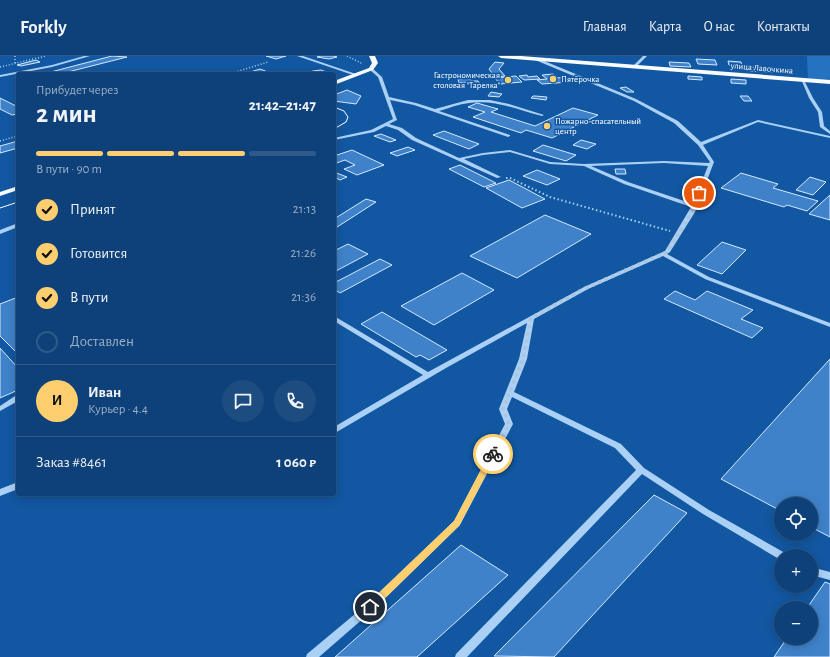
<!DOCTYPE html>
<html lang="ru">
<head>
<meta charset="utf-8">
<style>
  :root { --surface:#0e4179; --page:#1c4c80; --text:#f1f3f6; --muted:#9bafc6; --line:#2e5a8a; --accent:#ffcf6f }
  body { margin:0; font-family:"Alegreya Sans",sans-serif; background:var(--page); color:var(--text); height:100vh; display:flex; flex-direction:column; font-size:15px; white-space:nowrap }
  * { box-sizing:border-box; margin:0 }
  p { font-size:13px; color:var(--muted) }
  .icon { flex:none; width:22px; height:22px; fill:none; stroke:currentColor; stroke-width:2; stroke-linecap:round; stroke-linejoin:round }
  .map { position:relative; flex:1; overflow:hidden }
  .details { position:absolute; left:16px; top:16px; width:320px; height:424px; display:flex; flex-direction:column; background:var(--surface); border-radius:4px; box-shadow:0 2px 10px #0003,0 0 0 1px var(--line) }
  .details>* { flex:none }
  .tools { position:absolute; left:774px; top:441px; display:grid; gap:8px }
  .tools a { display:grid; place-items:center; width:44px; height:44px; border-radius:50%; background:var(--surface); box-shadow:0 2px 10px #0003,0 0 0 1px var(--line); font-size:20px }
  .pin { position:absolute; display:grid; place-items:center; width:34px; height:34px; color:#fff; margin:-17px; border:2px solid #fff; border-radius:50%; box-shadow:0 1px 4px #0007 }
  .courier { position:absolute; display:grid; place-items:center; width:40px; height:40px; margin:-20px; border:3px solid #ffcf6f; border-radius:50%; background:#fff; color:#222; box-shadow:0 1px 5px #0007 }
  .head em { font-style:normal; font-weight:600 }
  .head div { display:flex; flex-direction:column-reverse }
  .head { display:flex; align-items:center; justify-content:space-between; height:68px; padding:0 20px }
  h1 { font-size:26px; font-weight:600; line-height:30px }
  .bar { display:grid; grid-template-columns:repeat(4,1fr); gap:6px 4px; align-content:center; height:48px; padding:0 20px }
  .bar i { height:5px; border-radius:3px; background:var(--line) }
  .bar .active { background:var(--accent) }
  .bar p { grid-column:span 4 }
  .line { display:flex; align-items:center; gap:10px; padding:0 20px; border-top:1px solid var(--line) }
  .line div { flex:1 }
  .round { display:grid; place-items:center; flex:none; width:42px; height:42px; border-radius:21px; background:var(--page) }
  ol { padding:0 20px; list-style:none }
  li { display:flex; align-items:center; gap:12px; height:44px }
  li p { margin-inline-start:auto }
  li .icon { padding:4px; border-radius:50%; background:var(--accent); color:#111; stroke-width:4 }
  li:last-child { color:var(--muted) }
  li i { width:22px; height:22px; border:2px solid var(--line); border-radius:50% }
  header { display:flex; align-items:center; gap:24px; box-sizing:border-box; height:56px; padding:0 20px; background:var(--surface); border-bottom:1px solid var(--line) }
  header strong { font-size:19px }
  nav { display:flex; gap:22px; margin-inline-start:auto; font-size:14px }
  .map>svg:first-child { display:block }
  .green { fill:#2572c0 }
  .building { fill:#3f82c9; stroke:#d4e9fe }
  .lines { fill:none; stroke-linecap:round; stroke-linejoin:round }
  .path-far1 { stroke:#abd0f5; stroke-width:1.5; stroke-dasharray:1 2; stroke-linecap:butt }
  .path { stroke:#abd0f5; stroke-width:2; stroke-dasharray:1.5 2.5; stroke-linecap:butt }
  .minor { fill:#abd0f5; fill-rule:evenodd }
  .major { fill:#f9fcff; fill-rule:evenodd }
  .tram { stroke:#fff; stroke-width:1 }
  .route { fill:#ffcf6f }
  .done { stroke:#acc4de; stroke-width:4; stroke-dasharray:0 7.2 }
  .poi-dot { fill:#ffcf6f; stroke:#1257a1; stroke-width:1.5 }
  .labels { text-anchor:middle; stroke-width:3; stroke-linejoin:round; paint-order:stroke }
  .far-street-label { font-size:9px; fill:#fff; stroke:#1257a1 }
  .far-poi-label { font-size:9px; fill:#fff; stroke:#1257a1; text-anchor:start }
</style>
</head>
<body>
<header>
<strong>Forkly</strong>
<nav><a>Главная</a><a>Карта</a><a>О нас</a><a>Контакты</a></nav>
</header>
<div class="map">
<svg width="830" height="601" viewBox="0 0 830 601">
  <rect width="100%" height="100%" fill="#1257a1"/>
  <path class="green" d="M807,0H830V25L808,23Z"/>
  <g class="building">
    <path d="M112,0L127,1L60,18H43Z"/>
    <path d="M266,0H286L276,3Z"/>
    <path d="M321,0H334L337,1L329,3L317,1Z"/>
    <path d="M696,3L715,4L717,9L698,8Z"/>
    <path d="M36,4L40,6L21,10L17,9Z"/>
    <path d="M728,5L741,6L742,10L729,9Z"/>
    <path d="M495,6L504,7L499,13L505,20L495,21L489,13Z"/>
    <path d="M669,6L689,7L691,11L670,10Z"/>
    <path d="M749,11L770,12L772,16L750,15Z"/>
    <path d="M260,13L268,16L263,18H244Z"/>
    <path d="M321,14L329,17L304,18L313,15Z"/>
    <path d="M553,18L558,22L564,21L570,26L542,28L537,24L547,23L542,19Z"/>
    <path d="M460,19H475L476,21H469L471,25H478L481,29L471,30L469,26L459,27L458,23H462Z"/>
    <path d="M527,19L528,21L537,20L540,23L524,24L519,20Z"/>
    <path d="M516,20L522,26L500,28L495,22Z"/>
    <path d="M688,20L702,21V24L688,23Z"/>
    <path d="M731,23L746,24V28L731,27Z"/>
    <path d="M626,31L634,36H627L620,32Z"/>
    <path d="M347,34L361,40L356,48L334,45V39Z"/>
    <path d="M491,36L502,38L499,41L488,40Z"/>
    <path d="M533,40H535L547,41L546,44L531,42Z"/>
    <path d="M740,40H748L752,45H744Z"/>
    <path d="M0,42L18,51V58L12,59L0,53Z"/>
    <path d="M477,47L498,53L491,56L535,70L573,52L598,59L552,82L526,74L521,77L473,61L485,56L468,51Z"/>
    <path d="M444,75L479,88L469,93L433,79Z"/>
    <path d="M381,78L396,84L390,86L374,80Z"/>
    <path d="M581,84L596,88L587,93L573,89Z"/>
    <path d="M18,85V92L0,97V90Z"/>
    <path d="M543,89L576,99L566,105L533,95Z"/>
    <path d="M408,91L415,94L397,100L390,97Z"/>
    <path d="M352,94L384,109L357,119L344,113L355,109L345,104L334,108V100Z"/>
    <path d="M460,109L496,127L484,131L449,113Z"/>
    <path d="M615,113H625L626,118H616Z"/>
    <path d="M537,114L560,123L547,129L523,120Z"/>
    <path d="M334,116L347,121L340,124L334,121Z"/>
    <path d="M741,117L778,128L773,132L818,145L807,155L787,149L784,151L721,132Z"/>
    <path d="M810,121L826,126L813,139L796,134Z"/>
    <path d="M509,124L545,143L522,152L486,132Z"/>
    <path d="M830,139V164L809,158Z"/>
    <path d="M366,143L376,146L334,173V163Z"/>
    <path d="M545,159L591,178L517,222L470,200Z"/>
    <path d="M722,186L746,194L722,218L697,209Z"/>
    <path d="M348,188L368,198L334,216V195Z"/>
    <path d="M380,203L392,209L340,237L334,233V227Z"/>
    <path d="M462,217L494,234L434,269L401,250Z"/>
    <path d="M675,235L695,244L707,235L753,254L741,263L763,272L752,282L664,243Z"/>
    <path d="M18,241V296H16L0,280V248Z"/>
    <path d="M382,256L447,294L429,304L420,299L416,301L361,268Z"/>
    <path d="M0,292L18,312V334L0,342Z"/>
    <path d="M830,303V481L811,471V448H781V455L721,423Z"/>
    <path d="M654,439L687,457L554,601L494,600Z"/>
    <path d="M461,489L508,519L417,601H335Z"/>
    <path d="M825,526L830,528V601H774L787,582H811V552H807Z"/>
  </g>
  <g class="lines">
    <g class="path-far1">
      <path d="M15,0V7"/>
      <path d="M347,0L363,8"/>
      <path d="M0,11L46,0"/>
      <path d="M229,18L268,6"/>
      <path d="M0,85L18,80"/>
    </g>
    <path class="path" d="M506,122H510L550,141L670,175"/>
    <g class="minor">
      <path d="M84,0H90L52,11L0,21V19L52,9Z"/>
      <path d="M297,0H303L359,19L356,20Z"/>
      <path d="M643,0H647L635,12H633V10Z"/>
      <path d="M535,2H537L636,43L678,65L701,86L758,64L830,80V82L758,66L703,89L714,106L695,156L670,196L667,198L709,221L830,267V271L705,223L663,200L588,233L534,263L527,303L514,336L621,388L644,412L709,454L785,497L787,500H781V503H779L703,458L642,418L467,601H455L456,598L636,414L615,392L512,341L507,353L513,368L460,469L373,554L319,601H306L307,598L367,548L454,465L505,368L499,353L519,303L527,267L446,312L335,377L334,376V371L423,319L334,265V260L428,316L584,231L665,195L691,151L624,128L584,110L550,108L510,96L483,99L464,103L501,121L497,122L412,84L398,74L386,70L374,76L334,84V82L371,74L393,63L378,21L370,14V12H372L382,21L389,41L416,47L435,53L468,44H490L509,48L544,59L542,60C518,54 494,43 469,47C459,48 449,52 439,55L510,79V80L508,81L414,49L390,44L397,64L389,68L402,72L416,82L459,102L483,97L510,94L550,106L584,108L664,105L709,107L710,106L698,89L674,67L634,45L535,4ZM664,107L708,110L693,148L628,126L591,110Z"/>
      <path d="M801,23L804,24L813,42L822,56L824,70L830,75V78L820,71L818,56L809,42Z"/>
      <path d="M18,167V171L0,178V174Z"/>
      <path d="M15,340H18V345L0,355V350Z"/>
      <path d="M18,426V433L0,440V433Z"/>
      <path d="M811,511L830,516V524L811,519Z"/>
    </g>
    <g class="major">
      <path d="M369,0H375L378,7L373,14L334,29V25L369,12L372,7Z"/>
      <path d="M498,0H521L830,24V28L501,2Z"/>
      <path d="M18,130V134L0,140V136Z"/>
    </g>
    <g class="tram">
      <path d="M334,51L344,55L348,61L346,66L334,73"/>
      <path d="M0,152L18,146"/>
    </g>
  </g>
  <path class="route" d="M493,395L497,398L459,470L373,554H367L365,551L367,548L454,465L489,398Z"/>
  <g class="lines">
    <path class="done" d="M493,398L509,368L503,353L523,303L531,262L586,232L667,196L692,156L699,137"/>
  </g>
  <g class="poi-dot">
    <circle cx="553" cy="23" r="4"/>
    <circle cx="508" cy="24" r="4"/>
    <circle cx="547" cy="70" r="4"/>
  </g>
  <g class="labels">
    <g class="far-street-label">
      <text transform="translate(762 12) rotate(5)" y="3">улица Лавочкина</text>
    </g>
    <g class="far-poi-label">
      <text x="500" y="22" text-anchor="end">Гастрономическая<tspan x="500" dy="10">столовая "Тарелка"</tspan></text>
      <text x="561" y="26">Пятёрочка</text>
      <text x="555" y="68">Пожарно-спасательный<tspan x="555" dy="10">центр</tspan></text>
    </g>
  </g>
</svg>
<div class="tools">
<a><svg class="icon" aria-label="locate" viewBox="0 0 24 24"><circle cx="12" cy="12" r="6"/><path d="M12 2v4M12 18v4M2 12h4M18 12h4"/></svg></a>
<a>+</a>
<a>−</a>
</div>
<div class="pin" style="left:699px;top:137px;background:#ea580c"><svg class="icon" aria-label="bag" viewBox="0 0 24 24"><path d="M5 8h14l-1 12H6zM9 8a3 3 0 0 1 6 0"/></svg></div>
<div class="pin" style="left:370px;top:551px;background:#1f2937"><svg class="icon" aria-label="home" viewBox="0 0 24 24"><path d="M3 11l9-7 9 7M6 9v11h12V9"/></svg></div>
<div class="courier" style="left:493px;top:398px"><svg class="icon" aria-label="bike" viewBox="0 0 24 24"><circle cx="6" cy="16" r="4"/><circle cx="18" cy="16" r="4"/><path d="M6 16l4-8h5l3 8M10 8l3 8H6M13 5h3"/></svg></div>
<section class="details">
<div class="head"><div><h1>2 мин</h1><p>Прибудет через</p></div><em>21:42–21:47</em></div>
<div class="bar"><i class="active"></i><i class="active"></i><i class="active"></i><i></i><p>В пути · 90 m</p></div>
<ol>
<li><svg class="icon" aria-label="check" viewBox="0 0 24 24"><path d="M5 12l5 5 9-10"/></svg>Принят<p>21:13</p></li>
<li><svg class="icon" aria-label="check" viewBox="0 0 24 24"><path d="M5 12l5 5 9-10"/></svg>Готовится<p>21:26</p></li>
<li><svg class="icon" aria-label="check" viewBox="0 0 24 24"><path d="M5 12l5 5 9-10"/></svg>В пути<p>21:36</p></li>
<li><i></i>Доставлен</li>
</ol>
<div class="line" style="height:72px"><b class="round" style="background:var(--accent);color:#111">И</b><div><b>Иван</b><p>Курьер · 4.4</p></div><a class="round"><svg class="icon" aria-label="chat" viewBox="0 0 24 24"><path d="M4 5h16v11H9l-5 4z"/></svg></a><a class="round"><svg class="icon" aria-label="phone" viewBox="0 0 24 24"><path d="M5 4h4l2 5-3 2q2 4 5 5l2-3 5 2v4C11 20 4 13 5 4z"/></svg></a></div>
<div class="line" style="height:52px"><div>Заказ #8461</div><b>1 060 ₽</b></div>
</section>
</div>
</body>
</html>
